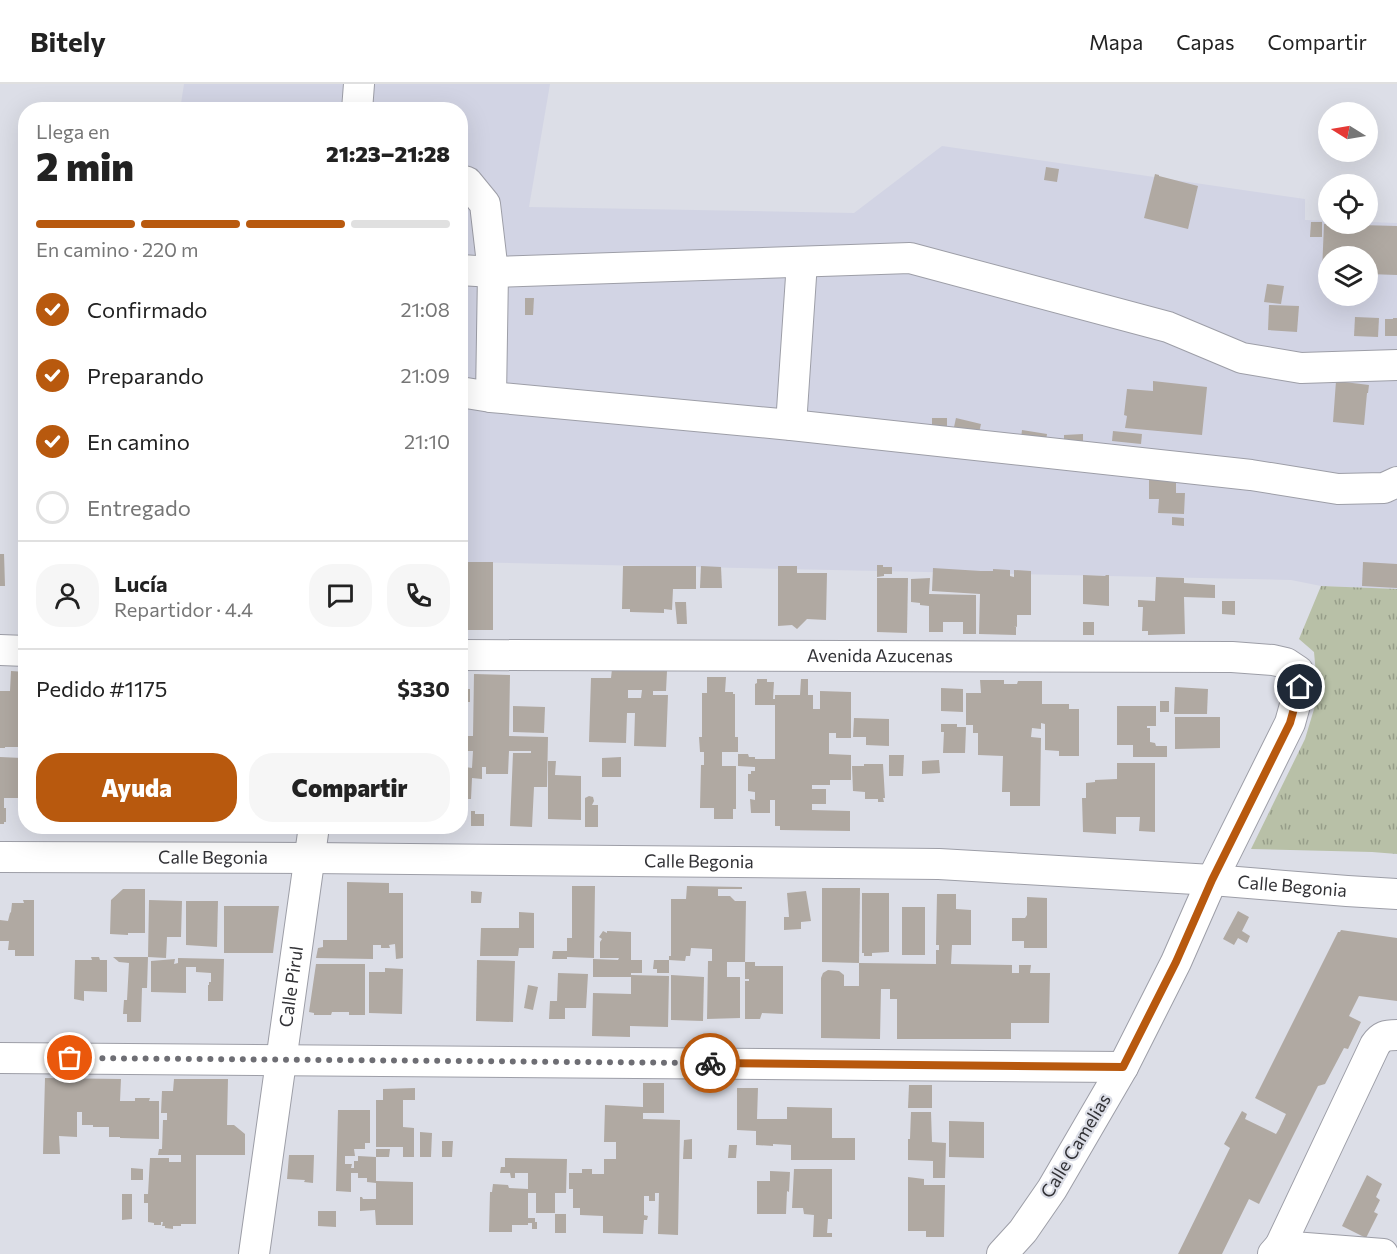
<!DOCTYPE html>
<html lang="es">
<head>
<meta charset="utf-8">
<style>
  :root { --surface:#fff; --page:#f6f6f6; --text:#222; --muted:#767676; --line:#e0e0e0; --accent:#b8590e }
  body { margin:0; font-family:Commissioner,sans-serif; background:var(--page); color:var(--text); height:100vh; display:flex; flex-direction:column; font-size:22px; white-space:nowrap }
  * { box-sizing:border-box; margin:0 }
  p { font-size:20px; color:var(--muted) }
  .icon { flex:none; width:33px; height:33px; fill:none; stroke:currentColor; stroke-width:2; stroke-linecap:round; stroke-linejoin:round }
  .map { position:relative; flex:1; overflow:hidden }
  .details { position:absolute; left:18px; top:18px; width:450px; height:732px; display:flex; flex-direction:column; background:var(--surface); border-radius:24px; box-shadow:0 6px 24px #0002 }
  .details>* { flex:none }
  .needle { width:39px; rotate:281deg }
  .buttons { position:absolute; left:1318px; top:18px; display:grid; gap:12px }
  .buttons a { display:grid; place-items:center; width:60px; height:60px; border-radius:50%; background:var(--surface); box-shadow:0 6px 24px #0002; font-size:30px }
  .pin { position:absolute; display:grid; place-items:center; width:51px; height:51px; color:#fff; margin:-26px; border:3px solid #fff; border-radius:50%; box-shadow:0 2px 6px #0007 }
  .courier { position:absolute; display:grid; place-items:center; width:60px; height:60px; margin:-30px; border:4px solid #b8590e; border-radius:50%; background:#fff; color:#222; box-shadow:0 2px 8px #0007 }
  .overview em { font-style:normal; font-weight:800 }
  .overview div { display:flex; flex-direction:column-reverse }
  .overview { display:flex; align-items:center; justify-content:space-between; height:102px; padding:0 18px }
  h1 { font-size:39px; font-weight:800; line-height:45px }
  .bar { display:grid; grid-template-columns:repeat(4,1fr); gap:9px 6px; align-content:center; height:72px; padding:0 18px }
  .bar i { height:8px; border-radius:4px; background:var(--line) }
  .bar .on { background:var(--accent) }
  .bar p { grid-column:span 4 }
  .line { display:flex; align-items:center; gap:15px; padding:0 18px; border-top:2px solid var(--line) }
  .line div { flex:1 }
  .round { display:grid; place-items:center; flex:none; width:63px; height:63px; border-radius:24px; background:var(--page) }
  ol { padding:0 18px; list-style:none }
  li { display:flex; align-items:center; gap:18px; height:66px }
  li p { margin-inline-start:auto }
  li .icon { padding:6px; border-radius:50%; background:var(--accent); color:#fff; stroke-width:4 }
  li:last-child { color:var(--muted) }
  li i { width:33px; height:33px; border:3px solid var(--line); border-radius:50% }
  .cta { display:flex; gap:12px; margin-top:auto; padding:12px 18px }
  .cta a { flex:1; height:69px; border-radius:24px; background:var(--accent); color:#fff; font-size:24px; font-weight:800; line-height:69px; text-align:center }
  .cta a+a { background:var(--page); color:var(--text) }
  header { display:flex; align-items:center; gap:36px; box-sizing:border-box; height:84px; padding:0 30px; background:var(--surface); border-bottom:2px solid var(--line) }
  header strong { font-size:28px }
  nav { display:flex; gap:33px; margin-inline-start:auto; font-size:21px }
  .map>svg:first-child { display:block }
  .built { fill:#d2d4e4; fill-rule:evenodd }
  .grass { fill:url(#grass-tufts) }
  .building { fill:#b0a9a2; fill-rule:evenodd }
  .lines { fill:none; stroke-linecap:round; stroke-linejoin:round }
  .minor-casing { stroke:#9d9ea7; stroke-width:32 }
  .minor { stroke:#fff; stroke-width:30 }
  .done { stroke:#6e6e74; stroke-width:6; stroke-dasharray:0 10.8 }
  .route { stroke:#b8590e; stroke-width:8 }
  .labels { text-anchor:middle; stroke-width:4.5; stroke-linejoin:round; paint-order:stroke }
  .street-label { font-size:18px; fill:#323236; stroke:#dcdee7 }
</style>
</head>
<body>
<header>
<strong>Bitely</strong>
<nav><a>Mapa</a><a>Capas</a><a>Compartir</a></nav>
</header>
<div class="map">
<svg width="1397" height="1170" viewBox="0 0 1397 1170">
  <defs>
    <pattern id="grass-tufts" width="24" height="20" patternUnits="userSpaceOnUse" patternTransform="scale(1.5)"><rect width="24" height="20" fill="#b8c0a7"/><path d="M3 7l-1-3M5 7V3M7 7l1-3M15 17l-1-3M17 17v-4M19 17l1-3" fill="none" stroke="#969d89"/></pattern>
  </defs>
  <rect width="100%" height="100%" fill="#dcdee7"/>
  <path class="built" d="M184,0H550L529,123L854,129L942,62L1305,115V136L1329,137V140H1368V138L1397,139V505L1321,502L1291,496L461,478L460,26H180ZM1329,172H1368V212H1329Z"/>
  <path class="grass" d="M1321,502L1397,505V770L1372,768L1251,765L1305,655L1318,612L1314,568L1299,555Z"/>
  <g class="building">
    <path d="M1046,83L1059,85L1057,98L1044,96Z"/>
    <path d="M1155,90L1159,91V92L1198,102L1188,145L1144,134Z"/>
    <path d="M1311,138H1322V153H1310Z"/>
    <path d="M1324,140L1397,142V191L1368,190V172H1329V188H1322Z"/>
    <path d="M1267,200L1284,202L1281,220L1264,218Z"/>
    <path d="M525,214H534L533,231H525Z"/>
    <path d="M1269,221L1299,222L1297,248L1268,246Z"/>
    <path d="M1355,233L1379,234L1378,253L1354,252Z"/>
    <path d="M1393,234H1397V252H1385V235H1393Z"/>
    <path d="M1153,297L1207,303L1202,351L1125,344L1127,332L1124,331L1127,305L1153,307Z"/>
    <path d="M1336,297L1369,301L1368,309H1367L1364,341L1333,338Z"/>
    <path d="M932,334H947V344L932,343Z"/>
    <path d="M956,334L981,340L979,349L954,343Z"/>
    <path d="M1022,346L1047,350L1046,357L1021,354Z"/>
    <path d="M1113,347L1142,350L1141,360L1112,357Z"/>
    <path d="M1083,350V359H1064V351Z"/>
    <path d="M1149,393H1176V409H1185L1184,430L1158,429L1159,415H1149Z"/>
    <path d="M1172,433L1184,434V442L1172,441Z"/>
    <path d="M0,470H4L5,502H0Z"/>
    <rect x="467" y="478" width="26" height="68"/>
    <path d="M1363,478L1397,480V504L1362,502Z"/>
    <path d="M877,481H883V483H892V490H884V492L877,493Z"/>
    <path d="M623,482H696V505H673L672,526L664,525V529L630,528V525H622Z"/>
    <path d="M701,482L721,483L722,504H700Z"/>
    <path d="M778,482H797V489H827L826,536L807,535L797,545L792,541L778,542Z"/>
    <path d="M933,484L981,487H993V485L1010,486V492L1014,493V486L1031,487V531H1017V543L1014,542L1016,543V551L979,550L980,510L932,507Z"/>
    <path d="M1083,491L1105,492L1106,491H1109V522L1083,520Z"/>
    <path d="M1156,493L1184,494V499L1215,501V514L1184,513L1185,550L1148,551V547H1142L1143,523H1138V516L1155,517Z"/>
    <path d="M877,494H908L907,549L877,548Z"/>
    <path d="M930,494L929,510L976,511V550H963V538H943V548H929V522L920,521V519L911,518V495Z"/>
    <path d="M1222,517H1235V531L1222,530Z"/>
    <path d="M675,518H686L687,540H677Z"/>
    <rect x="1083" y="538" width="11" height="13"/>
    <path d="M612,585L667,587L666,607H653V611H668L666,663L634,662L635,629H627L626,659L589,658L591,594H611ZM628,606H642L641,614H628Z"/>
    <path d="M11,587L26,588V663H5V664H0V607H10Z"/>
    <path d="M474,590L510,591L509,652L548,653L547,703H534L532,743L510,742L513,669H531V667H509L508,690H486V683H482V695L472,694L471,715H460V675H466L465,683L472,684L473,667H465V662L460,661V595H465V605H470V618H465V652H473Z"/>
    <path d="M707,593H726L725,608H733V610H735V653H738V668H722V682H736V725H733V735H714V724H700L701,681H704V668H700L699,653H702V609H707Z"/>
    <path d="M757,595H767V598H774L773,615H775V611H800L801,595H808V611H813V625H820V607L851,608V654H836V649H829V670L851,671V696H830V701H812V705H826V720H812V726L850,727V747L780,746V742H775V716H770V729H751L750,715L755,716V708L748,707V690H751V687H755V683L738,682V670H748L749,673H755V675H775V621H755V600L757,599Z"/>
    <path d="M980,596H1004V600H1017L1018,597H1042V620H1069V625H1079V672H1059V667L1045,666V640L1041,639V645L1032,644L1031,653L1041,654L1040,722H1010V708H1002L1003,672L978,671V649H973V641H966V609H981Z"/>
    <path d="M1175,603L1208,605L1207,630H1174Z"/>
    <path d="M941,604L963,605V628L941,627Z"/>
    <rect x="1160" y="617" width="9" height="11"/>
    <path d="M513,622L545,623L544,649L513,648Z"/>
    <path d="M1117,622H1156V642H1147V644H1150V658L1155,659L1156,662H1167V673H1133V661H1117Z"/>
    <path d="M1175,633H1220V664L1175,665Z"/>
    <path d="M854,634L889,635V662L866,661V653H853Z"/>
    <path d="M941,640H957V643H966L965,669H943L944,648H941Z"/>
    <path d="M889,671H904L903,692H889Z"/>
    <path d="M0,673L22,674V714H4V724H6V738H4V740H0Z"/>
    <path d="M621,673V693H602V674Z"/>
    <path d="M939,676L940,689L922,690V677Z"/>
    <path d="M548,677H556L555,691L581,692V736L548,735Z"/>
    <path d="M1117,679H1155V748L1139,747L1140,733H1116V750L1083,748L1082,714H1086V699L1095,698V696L1117,695Z"/>
    <path d="M864,680H883L885,714H883L884,718H878V715H865V708L853,707L852,682H864Z"/>
    <path d="M589,712L593,713L594,717L592,721H598V743H585V714Z"/>
    <path d="M471,727H475V730H484V742H471Z"/>
    <path d="M347,798L389,799V809H403V874L396,875L395,860L389,861L390,864H381V861H373V875L316,874L318,864L323,863V856H347Z"/>
    <path d="M572,802H595L594,874L567,873V875H552L553,867H567V854H572Z"/>
    <path d="M687,802L742,803V805H718V812H730L735,817H746L745,878H727V893H740V934L707,935L708,877H712V865L691,864L690,872H686L685,877L669,876V872H671V815H686Z"/>
    <path d="M822,804H860L859,879L822,878Z"/>
    <path d="M123,805H145V849H128V851L110,850L111,816Z"/>
    <path d="M471,807L482,808L481,819H471Z"/>
    <path d="M806,807L811,837L801,838V845L784,846V833H789L787,809Z"/>
    <path d="M862,809H889V868L872,869V872H864V869H862Z"/>
    <path d="M937,810H956V825L971,826V861H952L951,880L1012,881V889H1019V881H1031L1030,889H1050L1049,939H1011V955H897V915H890V905H881L880,955L821,954V894L823,889L828,886L839,887L844,891V902H859V879L936,880V866H939V861H936Z"/>
    <path d="M1027,813L1047,814V864H1024V857H1012V834H1025L1027,831Z"/>
    <path d="M23,816H34V872H15V866H8L9,857H0V836L8,837L10,829L11,828L12,819H24Z"/>
    <path d="M149,816L182,817L181,853H167L166,874L148,873Z"/>
    <path d="M186,817H218L217,863L186,861Z"/>
    <path d="M224,822H279L273,869H224Z"/>
    <rect x="902" y="823" width="23" height="48"/>
    <path d="M1238,827L1249,833L1242,847L1250,852L1247,859L1238,854L1234,861L1223,855Z"/>
    <path d="M519,828L534,829V864H519L518,872H480L481,844H519Z"/>
    <path d="M1341,846L1397,854V917L1359,912L1349,932L1361,938L1348,965L1344,964L1325,1000L1318,1002L1259,1120L1249,1115L1222,1170H1178L1230,1064L1224,1060L1242,1027L1247,1030L1245,1035L1276,1050L1279,1045L1286,1030L1255,1014L1338,848H1340Z"/>
    <path d="M603,847L607,849V847L631,848V876H642V889H631V893H593V875L618,876L619,874H600V858L602,855L599,853Z"/>
    <path d="M91,873H99L100,876H107V908L84,907V917L74,915L75,876H92Z"/>
    <path d="M113,873H148L147,904H142L141,938H127V930H123L124,916H127L129,879L119,878Z"/>
    <path d="M178,874L224,875L223,917H208V901H209V898H211V889L196,888V883H186V909L151,908V877L175,875L174,880L178,879Z"/>
    <path d="M477,876L515,877L513,938L476,937Z"/>
    <path d="M654,876H669V889H657V885H653Z"/>
    <path d="M745,878H755V882H783V930L762,929L760,935H745V897H749V895H745Z"/>
    <path d="M316,880H365V931H349V928H332L331,931H314V929L309,928Z"/>
    <path d="M385,884L403,885L402,930L369,929V888H385Z"/>
    <path d="M558,889L588,890L586,924H565V935H549L550,917H557Z"/>
    <path d="M631,891L669,892L668,943L630,942V953L592,952L593,909L631,910Z"/>
    <path d="M671,891L704,893L703,937L671,936Z"/>
    <path d="M528,901L538,903L533,926L524,924Z"/>
    <path d="M45,994L121,995L120,1017H135V1014H150L149,1017H159V1055L120,1054V1053H109V1043H93V1041H82V1028H77V1053L59,1052L60,1070H43Z"/>
    <path d="M174,995H228L227,1041H234L245,1050V1071H196V1140H181V1142H173V1145L165,1144V1142H162L163,1138H161V1141H154V1139L148,1138V1119H144V1110H148L150,1074H169V1078H181V1071H158L159,1065H162L163,1036H167V1029H161L162,1007H173Z"/>
    <path d="M643,999H664V1029H643V1035L680,1036L678,1151L658,1150L659,1109H655V1117H649V1112H644V1131L648,1132L647,1136H644L643,1150L603,1149V1132L580,1131V1124H573V1105H569V1089H582V1085H592V1090H604V1075H616V1058H604L605,1021L643,1023Z"/>
    <path d="M909,1001H932V1024H908Z"/>
    <path d="M415,1004V1016H403V1043L414,1044V1073H403V1063H376V1016H383V1005Z"/>
    <path d="M737,1004H758L757,1035H787V1023L832,1024V1054H855V1076H791V1061L773,1060V1062L756,1061V1047L737,1046Z"/>
    <path d="M338,1026H370V1059H365V1065H354L355,1072H345V1080H352L351,1084H354V1077H358V1072L376,1073V1097L413,1098V1141H376L375,1126L360,1127V1113H362L363,1115H376V1099L367,1098V1094H358V1089H351V1108L336,1107Z"/>
    <path d="M911,1028H931L932,1058L946,1059L945,1094H933V1077L908,1076V1055H910Z"/>
    <path d="M949,1037L984,1038V1074L949,1073Z"/>
    <path d="M420,1048L432,1049L431,1073H420Z"/>
    <path d="M692,1055V1075H683L684,1056Z"/>
    <path d="M442,1057H453L452,1073H442Z"/>
    <path d="M729,1061H737L736,1074H728Z"/>
    <path d="M376,1065H390L389,1073H376Z"/>
    <path d="M289,1071H314L313,1099L304,1098L305,1096L287,1095Z"/>
    <path d="M505,1074L567,1075L566,1109H555V1129H536V1109H528V1134H535V1138H537V1145H532V1139H528V1141H512V1148H489L490,1108H492L493,1100L508,1101L509,1104L528,1105V1089H515V1094H511L510,1089H500L501,1083H505Z"/>
    <path d="M131,1084L143,1085V1096H131Z"/>
    <path d="M794,1085H832V1135H828L827,1149H832V1153H813L814,1131L804,1130L803,1124H792Z"/>
    <path d="M770,1087L790,1088L789,1108L787,1107L786,1130H757V1097H770Z"/>
    <path d="M1367,1091L1382,1100L1376,1113L1380,1116L1374,1128L1378,1130L1366,1154L1342,1142Z"/>
    <path d="M908,1093L924,1095V1101H945L944,1153H926V1147H908Z"/>
    <path d="M122,1110H132V1135L122,1136Z"/>
    <path d="M318,1127H336V1143L318,1142Z"/>
    <rect x="555" y="1130" width="11" height="19"/>
  </g>
  <g class="lines">
    <defs>
      <g id="minor">
        <path d="M357,26L359,0"/>
        <path d="M460,96L467,98L485,120L493,188L491,313"/>
        <path d="M460,186L493,188L910,174L1168,243L1242,274L1301,284L1397,281"/>
        <path d="M460,308L491,313L791,341L1251,391L1338,405L1384,404L1397,398"/>
        <path d="M791,341L802,178"/>
        <path d="M0,566L26,567"/>
        <path id="s1" d="M460,571L1232,573L1273,576L1286,579L1298,587L1300,603L1290,639L1212,796L1176,878L1123,983L1052,1105L1023,1147L1002,1170"/>
        <path id="s2" d="M0,773L310,774L939,780L1212,796L1347,807L1397,810"/>
        <path d="M0,974L1123,983"/>
        <path d="M1280,1162L1383,1170"/>
        <path id="s3" d="M254,1170L314,742"/>
        <path d="M1273,1170L1280,1162L1375,961C1381,952 1386,951 1397,951"/>
      </g>
    </defs>
    <use href="#minor" class="minor-casing"/>
    <use href="#minor" class="minor"/>
  </g>
  <g class="lines">
    <path class="done" d="M70,974L710,979"/>
    <path class="route" d="M710,979L1123,983L1176,878L1212,796L1290,639L1300,603"/>
  </g>
  <g class="labels">
    <g class="street-label">
      <text dy="6" stroke="none"><textPath href="#s1" startOffset="420">Avenida Azucenas</textPath></text>
      <text dy="6" stroke="none"><textPath href="#s2" startOffset="213">Calle Begonia</textPath></text>
      <text dy="6" stroke="none"><textPath href="#s2" startOffset="699">Calle Begonia</textPath></text>
      <text dy="6" stroke="none"><textPath href="#s2" startOffset="1293">Calle Begonia</textPath></text>
      <text dy="6" stroke="none"><textPath href="#s3" startOffset="270">Calle Pirul</textPath></text>
      <text transform="translate(1076 1062) rotate(-59)" y="6">Calle Camelias</text>
    </g>
  </g>
</svg>
<div class="buttons">
<a><svg class="needle" viewBox="-14 -14 28 28"><path d="M0-13l5 13h-10z" fill="#e53935"/><path d="M0 13l5-13h-10z" fill="#767676"/></svg></a>
<a><svg class="icon" aria-label="locate" viewBox="0 0 24 24"><circle cx="12" cy="12" r="6"/><path d="M12 2v4M12 18v4M2 12h4M18 12h4"/></svg></a>
<a><svg class="icon" aria-label="layers" viewBox="0 0 24 24"><path d="M12 4l9 5-9 5-9-5zM3 14l9 5 9-5"/></svg></a>
</div>
<div class="pin" style="left:70px;top:974px;background:#ea580c"><svg class="icon" aria-label="bag" viewBox="0 0 24 24"><path d="M5 8h14l-1 12H6zM9 8a3 3 0 0 1 6 0"/></svg></div>
<div class="pin" style="left:1300px;top:603px;background:#1f2937"><svg class="icon" aria-label="home" viewBox="0 0 24 24"><path d="M3 11l9-7 9 7M6 9v11h12V9"/></svg></div>
<div class="courier" style="left:710px;top:979px"><svg class="icon" aria-label="bike" viewBox="0 0 24 24"><circle cx="6" cy="16" r="4"/><circle cx="18" cy="16" r="4"/><path d="M6 16l4-8h5l3 8M10 8l3 8H6M13 5h3"/></svg></div>
<section class="details">
<div class="overview"><div><h1>2 min</h1><p>Llega en</p></div><em>21:23–21:28</em></div>
<div class="bar"><i class="on"></i><i class="on"></i><i class="on"></i><i></i><p>En camino · 220 m</p></div>
<ol>
<li><svg class="icon" aria-label="check" viewBox="0 0 24 24"><path d="M5 12l5 5 9-10"/></svg>Confirmado<p>21:08</p></li>
<li><svg class="icon" aria-label="check" viewBox="0 0 24 24"><path d="M5 12l5 5 9-10"/></svg>Preparando<p>21:09</p></li>
<li><svg class="icon" aria-label="check" viewBox="0 0 24 24"><path d="M5 12l5 5 9-10"/></svg>En camino<p>21:10</p></li>
<li><i></i>Entregado</li>
</ol>
<div class="line" style="height:108px"><a class="round"><svg class="icon" aria-label="person" viewBox="0 0 24 24"><circle cx="12" cy="8" r="4"/><path d="M4 21q1-7 8-7t8 7"/></svg></a><div><b>Lucía</b><p>Repartidor · 4.4</p></div><a class="round"><svg class="icon" aria-label="chat" viewBox="0 0 24 24"><path d="M4 5h16v11H9l-5 4z"/></svg></a><a class="round"><svg class="icon" aria-label="phone" viewBox="0 0 24 24"><path d="M5 4h4l2 5-3 2q2 4 5 5l2-3 5 2v4C11 20 4 13 5 4z"/></svg></a></div>
<div class="line" style="height:78px"><div>Pedido #1175</div><b>$330</b></div>
<div class="cta"><a>Ayuda</a><a>Compartir</a></div>
</section>
</div>
</body>
</html>
